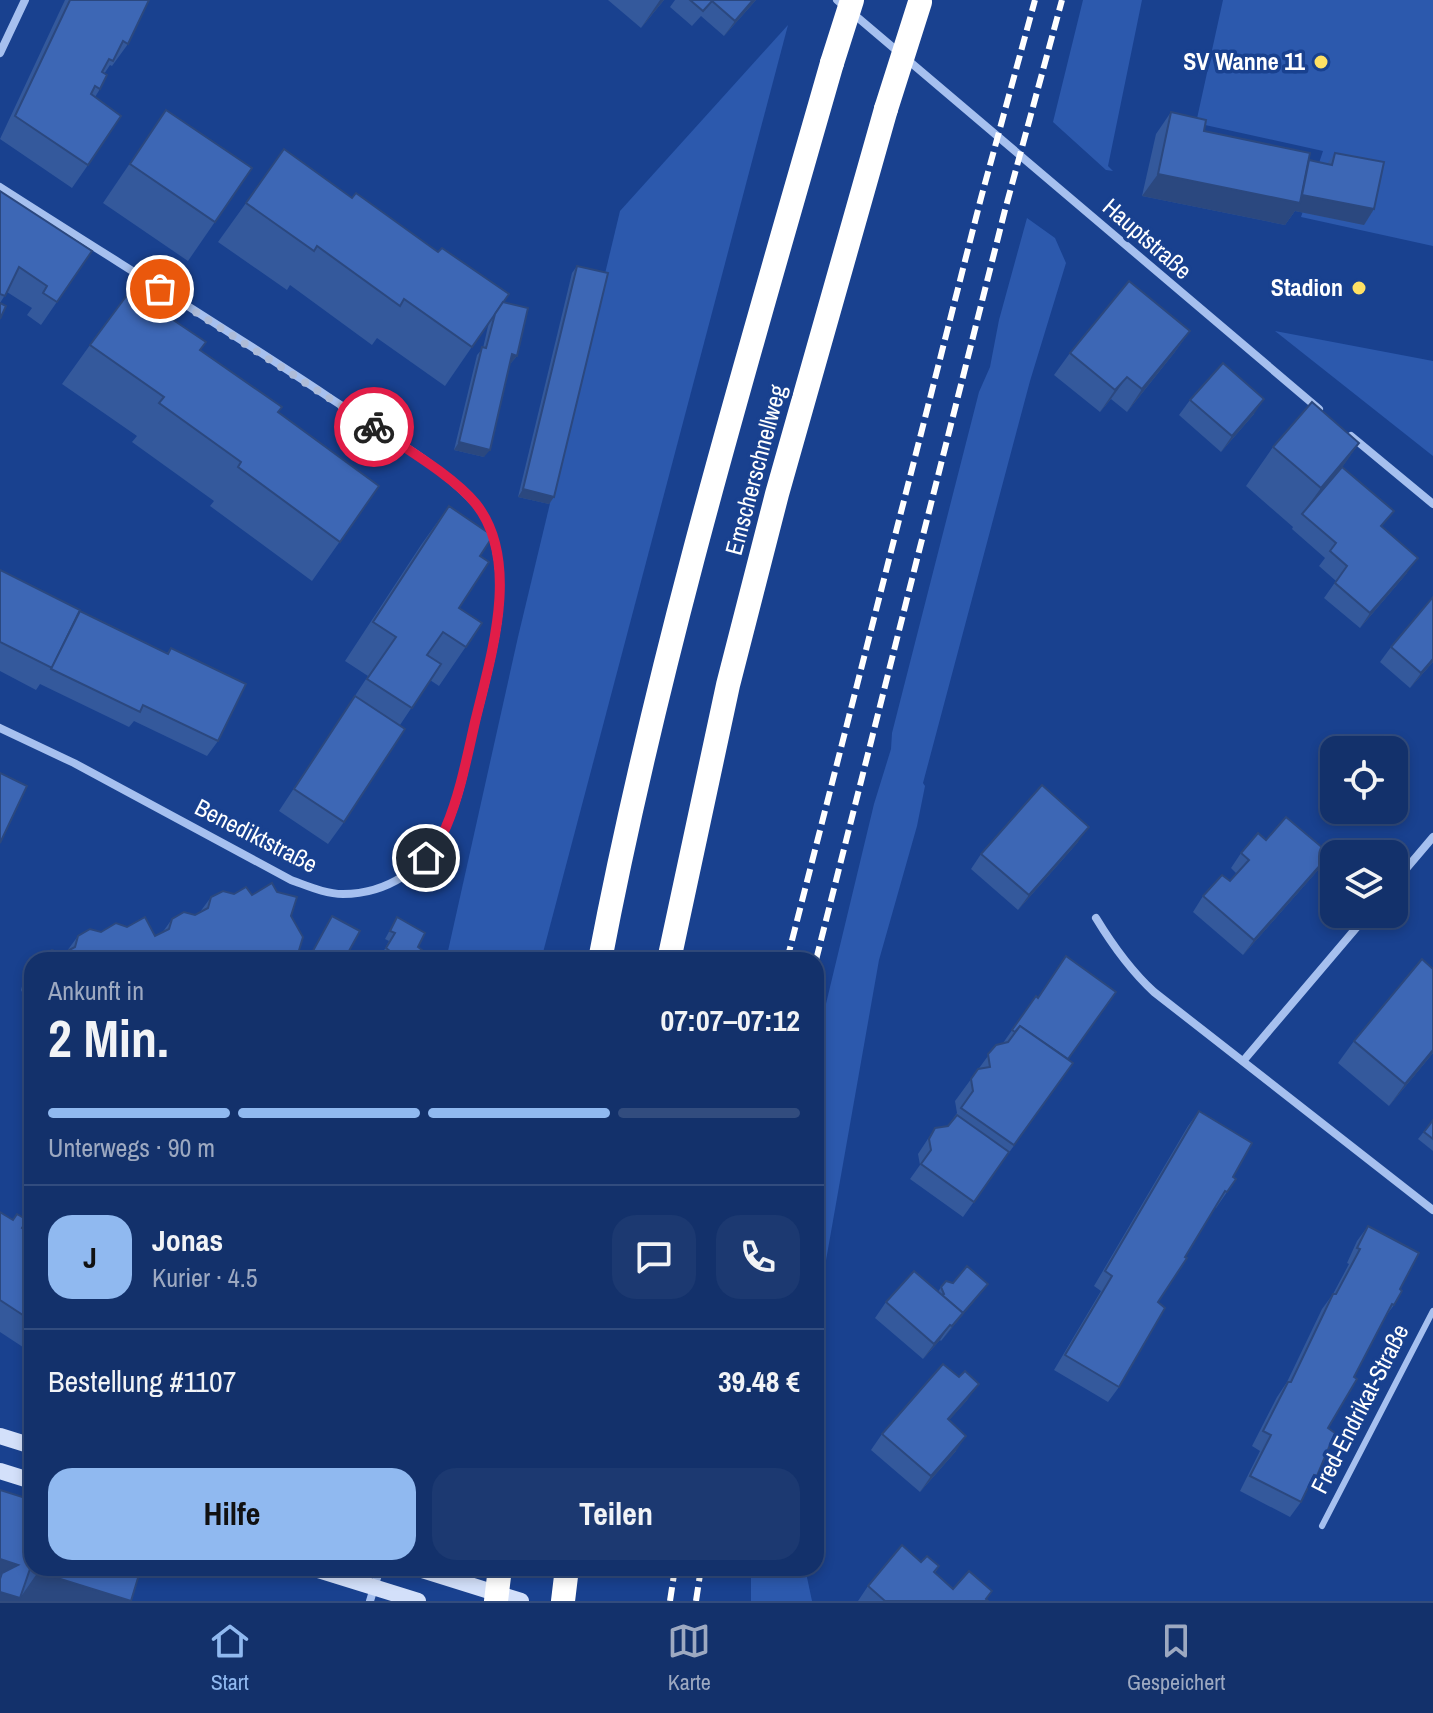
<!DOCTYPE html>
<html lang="de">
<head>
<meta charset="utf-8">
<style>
  :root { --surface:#13316b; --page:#1c3971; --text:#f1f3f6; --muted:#9da9c1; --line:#324c7e; --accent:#90b9f0 }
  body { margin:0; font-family:"Archivo Narrow",sans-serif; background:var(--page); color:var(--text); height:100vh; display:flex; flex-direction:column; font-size:30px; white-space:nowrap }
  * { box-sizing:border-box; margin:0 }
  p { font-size:26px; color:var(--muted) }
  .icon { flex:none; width:44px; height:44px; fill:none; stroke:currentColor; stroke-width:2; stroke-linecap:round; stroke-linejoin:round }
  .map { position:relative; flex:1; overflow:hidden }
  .sheet { position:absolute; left:24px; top:952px; width:800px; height:624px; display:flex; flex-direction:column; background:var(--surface); border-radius:24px; box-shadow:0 4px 12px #0003,0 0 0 2px var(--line) }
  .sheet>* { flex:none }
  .tools { position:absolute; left:1320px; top:736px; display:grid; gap:16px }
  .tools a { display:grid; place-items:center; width:88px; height:88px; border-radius:16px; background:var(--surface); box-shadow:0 4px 12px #0003,0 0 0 2px var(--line); font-size:40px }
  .pin { position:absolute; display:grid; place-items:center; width:68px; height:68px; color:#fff; margin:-34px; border:4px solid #fff; border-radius:50%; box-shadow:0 2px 8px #0007 }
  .courier { position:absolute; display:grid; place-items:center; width:80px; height:80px; margin:-40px; border:6px solid #e11d48; border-radius:50%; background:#fff; color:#222; box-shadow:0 2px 10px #0007 }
  .summary em { font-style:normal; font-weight:700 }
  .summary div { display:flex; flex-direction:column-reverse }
  .summary { display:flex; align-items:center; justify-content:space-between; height:136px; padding:0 24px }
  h1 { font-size:52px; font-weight:700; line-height:60px }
  .bar { display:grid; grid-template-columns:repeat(4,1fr); gap:12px 8px; align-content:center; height:96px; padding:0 24px }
  .bar i { height:10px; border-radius:6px; background:var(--line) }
  .bar .selected { background:var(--accent) }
  .bar p { grid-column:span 4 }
  .line { display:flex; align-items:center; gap:20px; padding:0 24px; border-top:2px solid var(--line) }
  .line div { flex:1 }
  .round { display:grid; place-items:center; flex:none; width:84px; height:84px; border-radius:24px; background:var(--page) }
  .cta { display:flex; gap:16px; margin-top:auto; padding:16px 24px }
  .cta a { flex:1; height:92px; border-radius:24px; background:var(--accent); color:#111; font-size:32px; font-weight:700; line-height:92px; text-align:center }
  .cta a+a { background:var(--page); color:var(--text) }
  .dock { display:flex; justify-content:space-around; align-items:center; height:112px; border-top:2px solid var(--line); background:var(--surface); font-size:22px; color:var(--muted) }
  .dock a { display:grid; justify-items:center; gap:4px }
  .dock .selected { color:var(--accent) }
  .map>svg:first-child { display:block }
  .green { fill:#2c59ad }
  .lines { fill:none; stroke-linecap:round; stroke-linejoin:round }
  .lane { stroke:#a6c0ef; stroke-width:6 }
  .street { stroke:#a6c0ef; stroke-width:8 }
  .secondary { stroke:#d3e0fa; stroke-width:16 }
  .highway { stroke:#fff; stroke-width:24 }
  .rail { stroke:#fff; stroke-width:6; stroke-dasharray:14 6; stroke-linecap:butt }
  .highway-bridge { stroke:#fff; stroke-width:24 }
  .wall { fill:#34599c }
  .shaded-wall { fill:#2b487f }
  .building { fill:#3d67b5; stroke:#2b487f; stroke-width:2 }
  .done { stroke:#aebcd8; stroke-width:8; stroke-dasharray:0 14.4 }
  .route { stroke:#e11d48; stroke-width:10 }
  .poi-dot { fill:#ffe164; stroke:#19418f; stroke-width:3 }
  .labels { text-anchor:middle; stroke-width:7; stroke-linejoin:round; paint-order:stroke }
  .poi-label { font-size:24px; font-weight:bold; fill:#fff; stroke:#19418f; text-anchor:end }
  .street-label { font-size:24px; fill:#fff; stroke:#19418f }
</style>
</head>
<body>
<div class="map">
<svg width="1433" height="1601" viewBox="0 0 1433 1601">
  <rect width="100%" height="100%" fill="#19418f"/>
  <g class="green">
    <path d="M1083,0H1142L1108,166L1113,171L1106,170L1053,122Z"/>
    <path d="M1223,0H1433V246L1301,217L1323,151L1196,123Z"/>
    <path d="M788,25L541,960H446L518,637L620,211Z"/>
    <path d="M1027,218L1055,238L1066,263L1030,381L923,783L925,786L917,826L879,960L816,1317V1052L818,1037L874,804L891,749L892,733L979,392L990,367L999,320Z"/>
    <path d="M1275,331L1433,361V456Z"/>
    <path d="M751,1568H805L812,1601H751Z"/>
  </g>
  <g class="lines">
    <path class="lane" d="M1322,1526L1433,1311"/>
    <g class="street">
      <path d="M837,0L1319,409"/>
      <path d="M0,53L25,0"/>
      <path d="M0,187C109,257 219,324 327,396C376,429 433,459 474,502C481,510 489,524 492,534C513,600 487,671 472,736C465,767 459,800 445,829C426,868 387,894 343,894C325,894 308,886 291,880L74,763L0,728"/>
      <path d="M1351,436L1433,504"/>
      <path d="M1394,883L1433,837"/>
      <path d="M1096,918C1113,946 1130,970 1154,992L1433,1210"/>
      <path d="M1244,1060L1368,914"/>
      <path d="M370,1601L380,1568"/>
    </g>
    <g class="secondary">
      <path d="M0,1436L32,1446"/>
      <path d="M0,1471L32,1481"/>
      <path d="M312,1568L418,1601"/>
      <path d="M416,1568L521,1601"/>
    </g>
    <g class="highway">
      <path d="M600,960C658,656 747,360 832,63"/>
      <path d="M669,960L728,685L777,494L886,109"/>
      <path d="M563,1601L567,1568"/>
    </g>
    <g class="rail">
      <path d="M787,960L981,198L1035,0"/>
      <path d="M816,960L1005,210L1062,0"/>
      <path d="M670,1601L675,1568"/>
      <path d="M696,1601L701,1568"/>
    </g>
    <g class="highway-bridge">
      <path d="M832,63L852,0"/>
      <path d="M886,109L920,2"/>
      <path d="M496,1601L500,1568"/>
    </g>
  </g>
  <g class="wall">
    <path d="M65,0H149L128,44L112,66L110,65L104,74L100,89L95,97L88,165L72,188L0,139Z"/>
    <path d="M608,0H664L641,28Z"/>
    <path d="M675,0H756L724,36L701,16L692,26L670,7Z"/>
    <path d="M166,110L252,168L188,261L103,203Z"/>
    <path d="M1171,112L1204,131L1309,160L1327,164L1335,153L1374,209L1364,225L1295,211L1285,225L1142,196L1156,134Z"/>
    <path d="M0,191L92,251L41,325L27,315L32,308L7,292L0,303Z"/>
    <path d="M352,198L503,302L517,356L511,363H510L484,457L454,450L477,355L483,348L489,322L445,386L377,338L372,345L290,285L287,290L218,242L246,203Z"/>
    <path d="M577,266L554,497L549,504L518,497L572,273Z"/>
    <path d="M1190,331L1174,353L1127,412L1111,399L1100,412L1054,375L1070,353Z"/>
    <path d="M90,345L200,350L278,412L379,486L312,581L210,506L214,501L132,442L137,436L62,384Z"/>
    <path d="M1190,400L1254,414L1221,452L1179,415Z"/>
    <path d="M1359,443L1342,467L1382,527L1407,573L1360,628L1324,598L1336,581L1319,566L1325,558L1292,529L1293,527L1246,486L1273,447Z"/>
    <path d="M449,506L480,556L459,608L482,623L439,686L430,680L400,725L344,822L328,844L279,811L368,676L345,661L421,545Z"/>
    <path d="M0,570L80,611L167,653L171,648L218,741L207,756L134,721L129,727L40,684L36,690L0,671Z"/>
    <path d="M1433,597V662L1410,688L1380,662L1391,647Z"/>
    <path d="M1266,840L1330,854L1319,869L1243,955L1193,912L1203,896L1230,881L1237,874L1231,868L1241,853Z"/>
    <path d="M1078,842L1018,910L971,869L981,854Z"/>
    <path d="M234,894L252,895L291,916L297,957L295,960H37L39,957L62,954L67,951L78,936L101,932L155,936L162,933L172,919L195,915L200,912L211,897Z"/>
    <path d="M397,917L418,947L416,960H384L385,959L381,956L389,941L385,939Z"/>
    <path d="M32,967V1021L26,1010L27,1002L21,990L24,979Z"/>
    <path d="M1036,996L1068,1060L1073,1063L963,1217L910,1179L920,1165L918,1154L935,1128L948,1126L957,1113L955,1101L996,1045L1003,1043Z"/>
    <path d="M1354,1041L1433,1053L1389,1106L1338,1063Z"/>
    <path d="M1199,1111L1233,1177L1236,1179L1216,1208L1215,1207L1158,1302L1119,1387L1108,1402L1054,1370L1101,1291L1094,1286L1188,1126Z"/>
    <path d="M1433,1120V1151L1418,1139Z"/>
    <path d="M0,1212L32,1235V1353L0,1332Z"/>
    <path d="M1368,1226L1400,1289L1394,1305L1383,1320L1328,1428L1306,1491L1301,1502L1290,1517L1240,1491L1260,1451L1252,1446L1277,1397L1287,1382L1322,1309L1333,1294L1349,1264L1347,1263L1357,1241Z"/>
    <path d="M953,1283L988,1284L941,1341L940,1340L923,1359L875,1318L886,1302L938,1292L941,1287Z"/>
    <path d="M968,1399L949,1420L956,1451L920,1492L871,1450L882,1434Z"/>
    <path d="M0,1490L32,1500V1568H141L0,1601Z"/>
    <path d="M921,1562L939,1566L935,1573L953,1589L988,1601H858L868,1586Z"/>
  </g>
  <g class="shaded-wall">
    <path d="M660,0H664L641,28Z"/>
    <path d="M753,0H756L724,36L735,21Z"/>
    <path d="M1158,174L1299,195L1374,209L1364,225L1295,211L1285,225L1142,196Z"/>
    <path d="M1190,331L1174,353L1127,412L1142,389Z"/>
    <path d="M512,354L517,356L511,363L506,362Z"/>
    <path d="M1127,377L1111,399L1100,412L1115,390Z"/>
    <path d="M1264,399L1254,414L1221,452L1232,436Z"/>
    <path d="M459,442L490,450L484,457L454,450Z"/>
    <path d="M1359,443L1332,482L1302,514L1321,488Z"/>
    <path d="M523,489L554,497L549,504L518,497Z"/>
    <path d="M1418,558L1407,573L1360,628L1370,613Z"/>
    <path d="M1433,659V662L1410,688L1421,673Z"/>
    <path d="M1089,827L1078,842L1018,910L1029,895Z"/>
    <path d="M1330,854L1319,869L1243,955L1254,940Z"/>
    <path d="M1433,1050V1053L1389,1106L1405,1084Z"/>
    <path d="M988,1284L982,1292L941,1341L957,1320Z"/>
    <path d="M950,1325L940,1340L923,1359L934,1344Z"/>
    <path d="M979,1384L968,1399L937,1434L948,1419Z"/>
    <path d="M966,1436L956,1451L920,1492L931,1476Z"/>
    <path d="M0,1559L18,1565L2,1573L0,1576Z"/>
    <path d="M38,1572L131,1601H0V1592L20,1598Z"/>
  </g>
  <g class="building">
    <path d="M70,0H149L128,44L123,41L113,61L109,59L102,72L107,75L100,89L95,86L91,94L121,116L88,165L15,116Z"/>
    <path d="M690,0H753L735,21L712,1L703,11Z"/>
    <path d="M166,110L252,168L215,222L130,164Z"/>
    <path d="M1171,112L1206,120L1204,131L1310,153L1300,203L1158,174Z"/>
    <path d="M284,149L352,198L356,193L438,252L442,248L509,294L472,347L404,299L400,306L317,246L314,251L246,203Z"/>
    <path d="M1335,153L1384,162L1374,209L1302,195L1309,160L1332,165Z"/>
    <path d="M0,191L92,251L57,302L43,293L47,286L19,267L5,296L0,294Z"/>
    <path d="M577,266L608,273L554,497L523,489Z"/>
    <path d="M1129,281L1190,331L1142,389L1127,377L1115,390L1070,353Z"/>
    <path d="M130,291L206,342L200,350L282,407L278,412L379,486L340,542L238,467L241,462L159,403L164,397L90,345Z"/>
    <path d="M503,302L528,308L517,356L512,354L490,450L459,442L482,347L486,348L495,314Z"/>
    <path d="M0,303L6,306L0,319Z"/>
    <path d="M1223,363L1264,399L1232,436L1190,400Z"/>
    <path d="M1312,402L1359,443L1321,488L1273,447Z"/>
    <path d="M1342,467L1394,511L1381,526L1418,558L1370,613L1335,583L1347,566L1330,551L1336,543L1302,514Z"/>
    <path d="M449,506L493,536L480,556L489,562L459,608L482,623L466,647L443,632L427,655L441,664L412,708L367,679L396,637L373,622Z"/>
    <path d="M0,570L80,610L52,668L0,642Z"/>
    <path d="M1433,597V659L1421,673L1391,647Z"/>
    <path d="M80,611L168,654L171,648L246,684L218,741L143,705L140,712L51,669Z"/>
    <path d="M355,696L405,729L344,822L294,789Z"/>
    <path d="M0,773L27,786L0,843Z"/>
    <path d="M1042,785L1089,827L1029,895L981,854Z"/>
    <path d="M1286,817L1330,854L1254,940L1203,896L1222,875L1230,881L1249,860L1241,853L1258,833L1266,840Z"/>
    <path d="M272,883L277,892L297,897L291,916L303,937L297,957L291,960H38L39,957L52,950L62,954L75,947L78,936L90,929L101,932L116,923L127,927L145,917L155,936L169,929L172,919L184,912L195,915L208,908L211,897L223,891L234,894L246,887L252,895Z"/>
    <path d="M332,916L360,931L344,960H308Z"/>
    <path d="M397,917L425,933L418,947L422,950L416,960H385L390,951L386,948L395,933L390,931Z"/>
    <path d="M1066,956L1116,992L1068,1059L1020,1026L1015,1032L1012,1030L1036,996L1038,998Z"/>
    <path d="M1422,959L1433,969V1050L1405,1084L1354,1041Z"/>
    <path d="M1020,1026L1073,1063L1014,1145L961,1108L973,1091L971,1079L978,1069L990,1067L988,1054L996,1045L1008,1042Z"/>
    <path d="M1199,1111L1252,1143L1233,1177L1236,1179L1227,1192L1225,1191L1185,1257L1187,1258L1158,1302L1165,1308L1119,1387L1065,1355L1112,1276L1105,1271Z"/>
    <path d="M957,1115L1009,1152L974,1202L921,1164L931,1150L929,1139L935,1128L948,1126Z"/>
    <path d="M1433,1120V1139L1424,1132Z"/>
    <path d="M0,1212L13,1220L17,1214L27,1220L22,1228L32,1235V1321L0,1300Z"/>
    <path d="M1368,1226L1419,1253L1400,1289L1402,1291L1394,1305L1392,1304L1354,1377L1357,1379L1328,1428L1335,1433L1317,1476L1314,1475L1301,1502L1250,1476L1271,1435L1263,1431L1288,1382H1291L1333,1294H1336L1360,1249L1357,1248Z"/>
    <path d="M967,1266L988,1284L963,1313L942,1295L944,1294L941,1287L946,1281L953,1283Z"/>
    <path d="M914,1271L963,1313L952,1326L950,1325L934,1344L886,1302Z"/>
    <path d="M943,1364L959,1377L965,1371L979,1384L948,1419L966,1436L931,1476L882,1434Z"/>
    <path d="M0,1490L32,1500V1563L20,1598L0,1592V1579L2,1573L18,1565L0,1559Z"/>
    <path d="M902,1545L921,1562L927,1556L939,1566L934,1572L953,1589L969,1571L992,1591L986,1599L988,1601H885L868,1586Z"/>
    <path d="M39,1568H141L131,1601L38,1572Z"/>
  </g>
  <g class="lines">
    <path class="done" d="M160,289L374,427"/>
    <path class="route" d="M374,427C405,448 453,476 476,504C522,562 490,659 475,722C467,757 460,794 446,827C441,838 432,848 426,858"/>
  </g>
  <g class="poi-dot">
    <circle cx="1321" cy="62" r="8"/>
    <circle cx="1359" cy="288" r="8"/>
  </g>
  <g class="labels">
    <g class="poi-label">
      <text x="1305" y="70">SV Wanne 11</text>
      <text x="1343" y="296">Stadion</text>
    </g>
    <g class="street-label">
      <text transform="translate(1147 239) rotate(41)" y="8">Hauptstraße</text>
      <text transform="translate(756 470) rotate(-75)" y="8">Emscherschnellweg</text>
      <text transform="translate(256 836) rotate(27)" y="8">Benediktstraße</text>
      <text transform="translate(1360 1409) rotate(-63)" y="8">Fred-Endrikat-Straße</text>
    </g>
  </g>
</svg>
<div class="tools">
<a><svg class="icon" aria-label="locate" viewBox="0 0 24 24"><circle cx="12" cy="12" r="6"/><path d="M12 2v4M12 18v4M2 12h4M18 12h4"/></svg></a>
<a><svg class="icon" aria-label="layers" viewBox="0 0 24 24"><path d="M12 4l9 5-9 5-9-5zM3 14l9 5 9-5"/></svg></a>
</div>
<div class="pin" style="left:160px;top:289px;background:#ea580c"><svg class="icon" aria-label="bag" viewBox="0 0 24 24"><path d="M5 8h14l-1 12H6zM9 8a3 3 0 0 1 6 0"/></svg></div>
<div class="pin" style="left:426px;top:858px;background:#1f2937"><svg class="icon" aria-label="home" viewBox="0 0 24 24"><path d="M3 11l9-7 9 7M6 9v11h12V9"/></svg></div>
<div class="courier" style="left:374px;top:427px"><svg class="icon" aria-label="bike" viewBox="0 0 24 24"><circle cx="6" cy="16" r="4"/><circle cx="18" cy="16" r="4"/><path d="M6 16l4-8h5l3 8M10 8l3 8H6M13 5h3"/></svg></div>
<section class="sheet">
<div class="summary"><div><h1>2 Min.</h1><p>Ankunft in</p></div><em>07:07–07:12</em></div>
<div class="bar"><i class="selected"></i><i class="selected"></i><i class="selected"></i><i></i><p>Unterwegs · 90 m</p></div>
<div class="line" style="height:144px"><b class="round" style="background:var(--accent);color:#111">J</b><div><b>Jonas</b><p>Kurier · 4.5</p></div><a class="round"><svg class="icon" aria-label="chat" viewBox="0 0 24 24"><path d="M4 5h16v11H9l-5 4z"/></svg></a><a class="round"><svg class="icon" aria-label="phone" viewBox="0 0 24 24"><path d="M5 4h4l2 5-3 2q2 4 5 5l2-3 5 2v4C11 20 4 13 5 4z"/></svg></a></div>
<div class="line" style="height:104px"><div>Bestellung #1107</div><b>39.48 €</b></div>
<div class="cta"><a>Hilfe</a><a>Teilen</a></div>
</section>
</div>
<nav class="dock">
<a class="selected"><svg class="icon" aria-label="home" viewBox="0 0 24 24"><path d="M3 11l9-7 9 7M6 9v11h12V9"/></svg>Start</a>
<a><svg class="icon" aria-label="map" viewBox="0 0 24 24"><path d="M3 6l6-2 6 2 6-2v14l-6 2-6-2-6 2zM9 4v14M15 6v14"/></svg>Karte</a>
<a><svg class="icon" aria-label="saved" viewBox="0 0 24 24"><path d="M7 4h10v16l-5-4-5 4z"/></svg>Gespeichert</a>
</nav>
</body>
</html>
